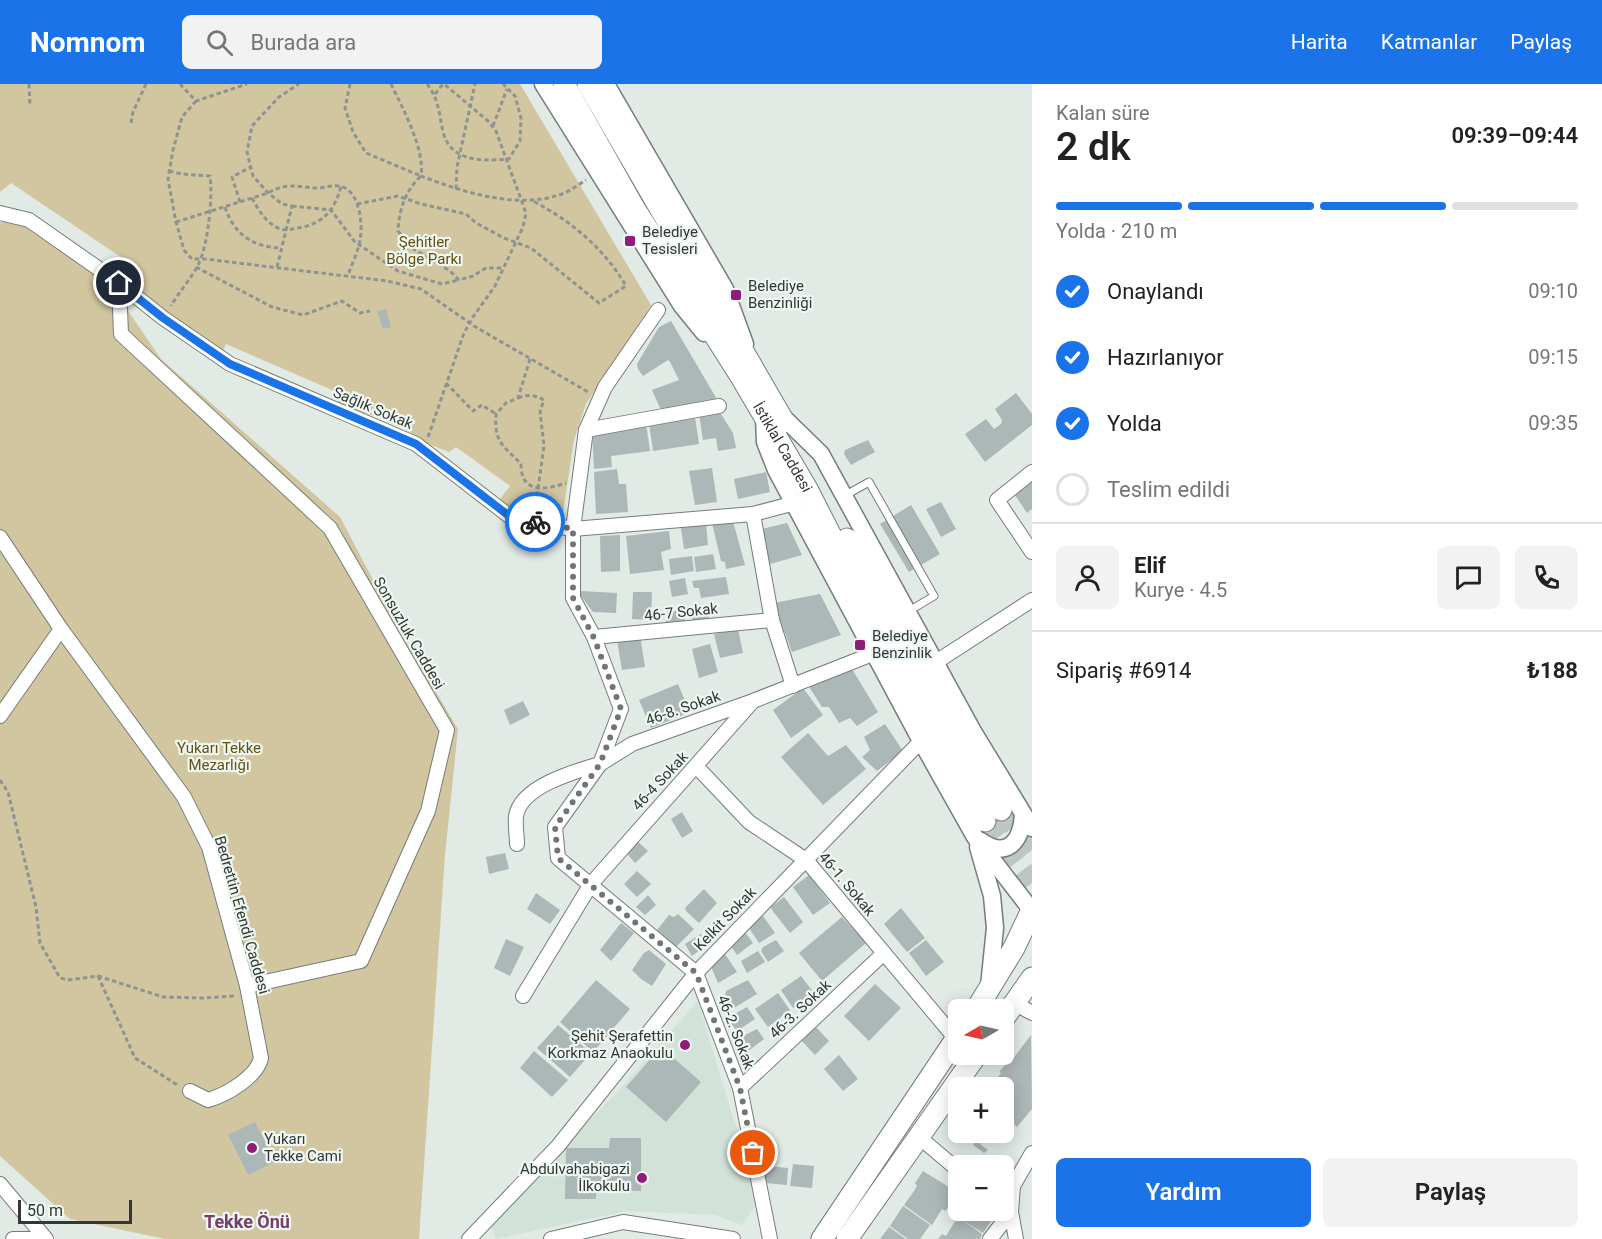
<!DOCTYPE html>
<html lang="tr">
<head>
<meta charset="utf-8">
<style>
  :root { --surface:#fff; --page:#f2f2f2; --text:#222; --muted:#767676; --line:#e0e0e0; --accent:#1a73e8 }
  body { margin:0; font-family:Roboto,sans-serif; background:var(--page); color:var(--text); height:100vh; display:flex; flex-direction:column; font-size:22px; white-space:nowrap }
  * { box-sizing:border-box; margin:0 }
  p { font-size:20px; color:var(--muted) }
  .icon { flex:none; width:33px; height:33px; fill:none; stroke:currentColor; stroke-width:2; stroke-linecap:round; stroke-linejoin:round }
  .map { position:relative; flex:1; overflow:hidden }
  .panel { display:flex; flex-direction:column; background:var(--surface); width:570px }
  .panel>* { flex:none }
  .needle { width:39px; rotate:261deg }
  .buttons { position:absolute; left:948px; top:915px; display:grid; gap:12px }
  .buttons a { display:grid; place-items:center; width:66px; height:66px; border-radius:9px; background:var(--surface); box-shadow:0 3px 15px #0003; font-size:30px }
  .scale { position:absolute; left:18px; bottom:15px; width:114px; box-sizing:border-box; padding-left:6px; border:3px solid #343735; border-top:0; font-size:16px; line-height:21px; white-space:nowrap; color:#343735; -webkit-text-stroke:4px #eef7f2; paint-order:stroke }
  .pin { position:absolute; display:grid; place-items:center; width:51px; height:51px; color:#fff; margin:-26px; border:3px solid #fff; border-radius:50%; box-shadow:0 2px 6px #0007 }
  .courier { position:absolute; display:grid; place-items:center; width:60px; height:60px; margin:-30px; border:4px solid #1a73e8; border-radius:50%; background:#fff; color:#222; box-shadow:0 2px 8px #0007 }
  .head em { font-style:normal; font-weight:600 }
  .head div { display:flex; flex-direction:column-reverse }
  .head { display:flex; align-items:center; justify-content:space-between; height:102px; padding:0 24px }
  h1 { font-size:39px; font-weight:600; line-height:45px }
  .bar { display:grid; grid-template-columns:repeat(4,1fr); gap:9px 6px; align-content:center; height:72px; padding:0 24px }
  .bar i { height:8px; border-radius:4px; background:var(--line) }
  .bar .current { background:var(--accent) }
  .bar p { grid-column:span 4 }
  .line { display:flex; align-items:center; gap:15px; padding:0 24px; border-top:2px solid var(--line) }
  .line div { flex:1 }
  .round { display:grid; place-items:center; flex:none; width:63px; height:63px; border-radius:9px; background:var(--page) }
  ol { padding:0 24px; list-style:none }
  li { display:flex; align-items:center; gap:18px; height:66px }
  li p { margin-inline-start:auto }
  li .icon { padding:6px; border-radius:50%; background:var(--accent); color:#fff; stroke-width:4 }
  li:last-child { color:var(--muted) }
  li i { width:33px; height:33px; border:3px solid var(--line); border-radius:50% }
  .action { display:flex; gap:12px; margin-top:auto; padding:12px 24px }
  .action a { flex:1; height:69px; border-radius:9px; background:var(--accent); color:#fff; font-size:24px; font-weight:600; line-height:69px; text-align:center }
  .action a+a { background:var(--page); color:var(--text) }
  header { display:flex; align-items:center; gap:36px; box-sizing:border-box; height:84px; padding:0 30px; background:var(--accent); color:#fff }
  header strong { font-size:28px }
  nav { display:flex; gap:33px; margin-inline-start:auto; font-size:21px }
  .search { width:420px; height:54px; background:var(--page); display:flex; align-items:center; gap:15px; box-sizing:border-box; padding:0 21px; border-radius:9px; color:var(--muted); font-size:22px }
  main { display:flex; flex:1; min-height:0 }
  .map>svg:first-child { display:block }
  .built { fill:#d1e2d9 }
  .green { fill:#d2c6a0 }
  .building { fill:#acb7b7 }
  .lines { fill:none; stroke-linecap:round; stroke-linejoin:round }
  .primary-tunnel { stroke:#bec6c2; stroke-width:21; stroke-dasharray:21 10; stroke-linecap:butt }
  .service-casing { stroke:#757d78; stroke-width:9 }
  .minor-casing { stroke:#757d78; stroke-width:16 }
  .tertiary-casing { stroke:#757d78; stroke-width:19 }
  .primary-casing { stroke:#757d78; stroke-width:23 }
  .path { stroke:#8e9490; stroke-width:3; stroke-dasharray:4.5 3; stroke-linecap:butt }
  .service { stroke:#fff; stroke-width:7 }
  .minor { stroke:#fff; stroke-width:14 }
  .tertiary { stroke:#fff; stroke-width:16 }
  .primary { stroke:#fff; stroke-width:21 }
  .done { stroke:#717673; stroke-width:6; stroke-dasharray:0 10.8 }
  .route { stroke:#1a73e8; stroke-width:8 }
  .poi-dot { fill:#8f1b7b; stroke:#eef7f2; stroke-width:2 }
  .labels { text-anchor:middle; stroke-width:4.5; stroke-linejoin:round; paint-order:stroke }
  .poi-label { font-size:15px; fill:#343735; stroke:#eef7f2; text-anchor:start }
  .park-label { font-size:15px; fill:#635211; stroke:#eef7f2 }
  .street-label { font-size:15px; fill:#343735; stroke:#eef7f2 }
  .quarter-label { font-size:18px; font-weight:bold; fill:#783e6a; stroke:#eef7f2 }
</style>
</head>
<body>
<header>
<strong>Nomnom</strong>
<div class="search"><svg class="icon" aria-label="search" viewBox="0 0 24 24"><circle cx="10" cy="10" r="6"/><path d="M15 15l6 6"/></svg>Burada ara</div>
<nav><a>Harita</a><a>Katmanlar</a><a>Paylaş</a></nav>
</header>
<main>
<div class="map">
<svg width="1032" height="1155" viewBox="0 0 1032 1155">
  <rect width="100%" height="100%" fill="#e1eae5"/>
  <path class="built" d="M698,917L733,1034L745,1067L756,1121L742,1141L715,1131L626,1127L496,1155L490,1138L619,1006Z"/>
  <g class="green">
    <path d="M0,0H520L651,221L586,320L574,356L563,429L513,426L500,415L510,402L456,363L449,368L426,359L404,344L383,334L338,322L339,309L226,260L223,267L189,245L135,202L143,188L11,99L0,108Z"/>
    <path d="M2,138L25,143L111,202L161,275L340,433L402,551L458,645L445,771L419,1155H165L70,1135L0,1072V139Z"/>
  </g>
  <g class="building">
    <path d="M386,225L391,243L383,245L377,227Z"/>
    <path d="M671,237L718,317L661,326L652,306L679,296L670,278L668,276L643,292L638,285L637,280L659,243Z"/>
    <path d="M1016,309L1032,330V341L985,378L965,350L986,335L994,345L1001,340L1002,336L995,325Z"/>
    <path d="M719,327L733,349L736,364L718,367L716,354L703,356L699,330Z"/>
    <path d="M695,333L699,360L653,367L649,339Z"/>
    <path d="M646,339L650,367L611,372L612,383L594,385L592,346Z"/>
    <path d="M868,356L875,368L851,381L844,370L845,366Z"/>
    <path d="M712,384L717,418L695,421L689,387Z"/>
    <path d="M617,385L619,400H626L628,428L596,430L594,388Z"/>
    <path d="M766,388L770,408L738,415L734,395Z"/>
    <path d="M1032,394V425L1027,429L1013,408Z"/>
    <path d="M941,418L956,445L941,453L926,425Z"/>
    <path d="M911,421L940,470L909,488L880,440Z"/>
    <path d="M732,434L745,481L726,485L725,478L721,477L712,439Z"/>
    <path d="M787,439L802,471L770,480L762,445Z"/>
    <path d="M706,440L708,461L684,465L681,444Z"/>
    <path d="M669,447L671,465L661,468L664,486L630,490L626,452Z"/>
    <path d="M620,451V487L601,488L600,452Z"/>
    <path d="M713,470L716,485L696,488L694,473Z"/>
    <path d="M692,472L694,487L671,491L669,475Z"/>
    <path d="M726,493L729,510L701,514L699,504H694L692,497Z"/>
    <path d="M685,494L688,510L672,513L669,497Z"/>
    <path d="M580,507L617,509L616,529L593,528L578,508Z"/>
    <path d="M633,508H652L651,536L632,535Z"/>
    <path d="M820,510L841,551L792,568L774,519Z"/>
    <path d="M691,522H709V538H692Z"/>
    <path d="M666,527H685V540L666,541Z"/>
    <path d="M738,545L743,569L720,574L714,550Z"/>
    <path d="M640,552L645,583L622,586L617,556Z"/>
    <path d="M710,560L718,588L699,594L692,565Z"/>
    <path d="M849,580L878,628L857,642L850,634L839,639L829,623H822L806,598Z"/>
    <path d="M678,600L690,628L651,644L639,616Z"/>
    <path d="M803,604L823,631L791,654L773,626Z"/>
    <path d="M523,617L530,631L510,641L504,626Z"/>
    <path d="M885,640L903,667L877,687L862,673L870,666L864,653Z"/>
    <path d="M808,649L828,672L846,661L866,685L823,721L781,673Z"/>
    <path d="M682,728L693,747L682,754L671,735Z"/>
    <path d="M634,754L648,767L635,779L624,766Z"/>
    <path d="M505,769L509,785L489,790L486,773Z"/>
    <path d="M637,787L651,800L637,813L624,800Z"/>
    <path d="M809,791L830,819L813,831L793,803Z"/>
    <path d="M704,805L717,819L699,839L686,827L685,824Z"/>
    <path d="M536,809L560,826L550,840L527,825Z"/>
    <path d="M648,811L656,821L645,831L636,823Z"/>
    <path d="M784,813L803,838L790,849L772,826L771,823Z"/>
    <path d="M901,824L925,854L907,868L884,840Z"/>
    <path d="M678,830L694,845L676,863L657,846L669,831L674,833Z"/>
    <path d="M763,832L775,849L759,859L749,844L751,839Z"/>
    <path d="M842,833L866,859L822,897L799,869Z"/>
    <path d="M621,839L634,849L611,877L600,866Z"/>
    <path d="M745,848L753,859L737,871L729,860Z"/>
    <path d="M701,850L708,860L692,872L685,860Z"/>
    <path d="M506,855L524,863L510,892L494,884Z"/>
    <path d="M776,856L784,867L768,878L761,867L763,863Z"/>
    <path d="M926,856L944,878L926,892L909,869Z"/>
    <path d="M649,866L666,880L652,902L641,895L632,886L644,869Z"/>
    <path d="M758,867L765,878L747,889L741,877Z"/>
    <path d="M725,870L737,888L718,899L709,878Z"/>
    <path d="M801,892L814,909L793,924L781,906Z"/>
    <path d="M596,896L630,925L593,968L560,938Z"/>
    <path d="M748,896L757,910L734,924L725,911L726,907Z"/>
    <path d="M875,900L901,924L869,957L844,932Z"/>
    <path d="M778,909L790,926L768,943L755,925Z"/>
    <path d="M747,923L755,935L737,947L729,937L731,932Z"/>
    <path d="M558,941L591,969L570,993L537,964Z"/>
    <path d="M814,941L829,957L815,971L800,955Z"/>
    <path d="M757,945L764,955L747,968L740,958L739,954Z"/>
    <path d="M1031,951L1032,1025L1017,1043L1004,1031V1004H989L1001,989L999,988L1010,975L1012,976Z"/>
    <path d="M661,963L701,998L666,1038L626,1003Z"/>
    <path d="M534,967L568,996L552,1013L520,984Z"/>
    <path d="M839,971L858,995L843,1007L824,985Z"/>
    <path d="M255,1038L275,1078L248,1091L228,1051Z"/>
    <path d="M610,1054H641V1107L596,1106V1115H565L566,1064H609Z"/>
    <path d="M976,1057L988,1066L984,1069L973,1061Z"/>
    <path d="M793,1080L814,1082L812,1104L790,1102Z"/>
    <path d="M767,1082L788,1084L787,1101L766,1099L764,1096Z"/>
    <path d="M923,1087L957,1108L958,1112L945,1127L942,1125L932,1141L904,1121L914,1107L917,1102L915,1099Z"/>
    <path d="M903,1122L930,1141L920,1155H908L890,1142Z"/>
    <path d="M962,1126H982L993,1134L983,1149L961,1135L982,1150L980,1155H938L942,1150L946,1152Z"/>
    <path d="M889,1143L906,1155H880Z"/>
  </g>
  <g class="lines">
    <g class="primary-tunnel">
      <path d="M1001,726L1032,766"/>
      <path d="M985,737L1032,799"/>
    </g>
    <defs>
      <path id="service" d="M844,412L869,398L934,512L909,527"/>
      <g id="minor">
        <path d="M0,129L29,136L119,199L163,234L230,280L416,360L513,435L573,445L753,430L795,419"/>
        <path d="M119,199L121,250L330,444L447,646L428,727L361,877L247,902"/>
        <path d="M586,346L719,322"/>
        <path d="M1032,388L997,416L1032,468"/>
        <path d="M753,430L772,536L793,602"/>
        <path d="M0,453L61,545L184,713L209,763L247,902L261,974C257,993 226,1011 208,1016L190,1007"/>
        <path d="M594,553L772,536"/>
        <path d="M936,578L1032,516"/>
        <path d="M753,617L632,660L600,680L555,743L558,774L696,889L740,1004L770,1155"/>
        <path d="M0,632L61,545"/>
        <path d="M697,683L749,738L806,776L956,955"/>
        <path d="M517,760C517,752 515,741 516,732C521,702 576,687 600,680L621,625L594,553L573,514V445L586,346L605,303L658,226"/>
        <path d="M523,912L591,800L753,617L875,569"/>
        <path d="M1014,919L1032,929"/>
        <path d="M740,1004L884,869"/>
        <path d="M919,1053L958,1086"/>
        <path d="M0,1100L46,1155"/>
        <path d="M1007,1125L1011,1128L1016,1155"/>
        <path d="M13,1155H38"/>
        <path d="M469,1155L558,1062L696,889L921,657"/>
        <path d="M551,1155L623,1138L733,1155"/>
        <path d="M990,1155L1011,1128L1013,1102L1032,1069"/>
      </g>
      <g id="tertiary">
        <path d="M543,0L682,222L704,249"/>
        <path d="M606,0L725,205L745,260"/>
        <path d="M780,330L821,370L974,649L1032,744"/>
        <path d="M764,334L765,358L776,386L921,657L975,753L1029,823"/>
        <path d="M981,757C1007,775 1021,758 1023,731"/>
        <path d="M978,763L992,812L995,844L989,902"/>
      </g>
      <g id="primary">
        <path id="s1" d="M564,0L634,124L740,291L807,405L882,552L985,737"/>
        <path d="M588,0L784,338"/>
        <path d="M847,455L1001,726"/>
        <path d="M976,926L1014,864L1030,830"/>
        <path d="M1004,934L1032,894"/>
        <path d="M822,1155L958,952"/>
        <path d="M847,1155L977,970"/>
      </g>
    </defs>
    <use href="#service" class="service-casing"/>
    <use href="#minor" class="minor-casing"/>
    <use href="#tertiary" class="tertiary-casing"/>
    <use href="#primary" class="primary-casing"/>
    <g class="path">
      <path d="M29,0L30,22"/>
      <path d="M180,0L196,17L247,0"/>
      <path d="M350,0L345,24L353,48L366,69L421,92C405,107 399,126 398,147L412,164L450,187L459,196L473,192L486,184H504"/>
      <path d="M391,0C403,25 425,65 421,92C463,108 517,126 562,110C570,107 578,101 586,96"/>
      <path d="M427,0C439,15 439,30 443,48C451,79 484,77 509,75L520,57L521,34L515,12L503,0"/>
      <path d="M435,10L443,0"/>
      <path d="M196,17L182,33L173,66L168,95L176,138L184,166L192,175H205L387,197L421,205L474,242L588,308"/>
      <path d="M131,39L133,28L146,0"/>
      <path d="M493,42L507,5"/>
      <path d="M169,87L182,90L210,92C213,112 208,161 199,179C194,191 178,209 171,222"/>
      <path d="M456,105L457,83L475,0"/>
      <path d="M252,114C259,127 266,139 280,145C286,147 292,145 298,144C323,140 335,126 341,102"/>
      <path d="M240,118L232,93L251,83"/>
      <path d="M357,120L398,112L421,120L466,130L476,139L504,154L531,164L599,219L626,202C604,164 570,136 531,116"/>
      <path d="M292,122L331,126L355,158L398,187L442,200L459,196"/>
      <path d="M225,123C234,150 252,163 281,164"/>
      <path d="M176,138L268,109C287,98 297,103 318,104C327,104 335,99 345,104C360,112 363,141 360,156C358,168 352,180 348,191"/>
      <path d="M196,183L272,223L303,231L342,217L360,229L370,227"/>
      <path d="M277,183L292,122L282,120L268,109L253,92L247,68L252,42L279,13L299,0"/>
      <path d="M530,275L518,314L506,319L496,330C494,359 503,361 521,380C521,410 545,406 566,399"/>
      <path d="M446,299L473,327L482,321L496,330"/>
      <path d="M518,314C527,310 536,311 544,316L540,327L544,362L535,426"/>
      <path d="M428,353L464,249L473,233L495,202L523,143L526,129L496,47L488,37L444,0"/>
      <path d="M0,696L8,708L36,823L40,859L60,894L68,896L98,892L163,913L202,914L235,912"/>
      <path d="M98,892L135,974L179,1002"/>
    </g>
    <use href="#service" class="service"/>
    <use href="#minor" class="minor"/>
    <use href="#tertiary" class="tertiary"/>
    <use href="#primary" class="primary"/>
  </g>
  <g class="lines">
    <path class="done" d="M535,438L573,445V514L594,554L621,625L600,680L555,743L558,774L696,889L740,1004L753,1069"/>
    <path class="route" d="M119,199L163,234L230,280L416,360L513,435L535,438"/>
  </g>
  <g class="poi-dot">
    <rect x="624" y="151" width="12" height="12" rx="3"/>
    <rect x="730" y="205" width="12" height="12" rx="3"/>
    <rect x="854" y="555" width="12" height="12" rx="3"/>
    <circle cx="685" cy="961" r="6"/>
    <circle cx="252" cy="1064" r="6"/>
    <circle cx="642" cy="1094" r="6"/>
  </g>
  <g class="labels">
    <g class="poi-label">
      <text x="642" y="153">Belediye<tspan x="642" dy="17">Tesisleri</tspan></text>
      <text x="748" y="207">Belediye<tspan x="748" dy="17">Benzinliği</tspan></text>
      <text x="872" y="557">Belediye<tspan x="872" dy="17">Benzinlik</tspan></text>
      <text x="673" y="957" text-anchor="end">Şehit Şerafettin<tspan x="673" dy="17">Korkmaz Anaokulu</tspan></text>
      <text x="264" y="1060">Yukarı<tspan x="264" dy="17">Tekke Cami</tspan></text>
      <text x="630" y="1090" text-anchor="end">Abdulvahabigazi<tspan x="630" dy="17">İlkokulu</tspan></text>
    </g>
    <g class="park-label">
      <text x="424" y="163">Şehitler<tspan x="424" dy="17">Bölge Parkı</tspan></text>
      <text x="219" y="669">Yukarı Tekke<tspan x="219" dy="17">Mezarlığı</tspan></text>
    </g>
    <g class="street-label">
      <text transform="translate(373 324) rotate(23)" y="5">Sağlık Sokak</text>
      <text dy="5" stroke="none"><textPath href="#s1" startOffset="424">İstiklal Caddesi</textPath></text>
      <text transform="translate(681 528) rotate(-6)" y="5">46-7 Sokak</text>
      <text transform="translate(409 549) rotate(60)" y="5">Sonsuzluk Caddesi</text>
      <text transform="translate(683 624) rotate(-19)" y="5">46-8. Sokak</text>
      <text transform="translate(660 697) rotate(-47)" y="5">46-4 Sokak</text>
      <text transform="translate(847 800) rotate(50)" y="5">46-1. Sokak</text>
      <text transform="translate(242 831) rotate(74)" y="5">Bedrettin Efendi Caddesi</text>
      <text transform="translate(725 835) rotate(-46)" y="5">Kelkit Sokak</text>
      <text transform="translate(800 925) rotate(-43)" y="5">46-3. Sokak</text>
      <text transform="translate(736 948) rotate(69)" y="5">46-2. Sokak</text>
    </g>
    <g class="quarter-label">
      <text x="247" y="1144">Tekke Önü</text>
    </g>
  </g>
</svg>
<div class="buttons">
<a><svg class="needle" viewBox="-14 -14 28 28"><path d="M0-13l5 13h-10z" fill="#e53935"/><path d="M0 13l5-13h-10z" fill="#767676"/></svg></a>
<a>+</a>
<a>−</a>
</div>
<div class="scale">50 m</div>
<div class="pin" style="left:753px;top:1069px;background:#ea580c"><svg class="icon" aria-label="bag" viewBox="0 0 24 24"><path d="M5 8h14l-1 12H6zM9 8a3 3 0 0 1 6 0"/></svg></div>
<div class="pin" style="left:119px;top:199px;background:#1f2937"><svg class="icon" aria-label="home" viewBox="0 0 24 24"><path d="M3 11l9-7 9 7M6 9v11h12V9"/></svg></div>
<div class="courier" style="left:535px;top:438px"><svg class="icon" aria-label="bike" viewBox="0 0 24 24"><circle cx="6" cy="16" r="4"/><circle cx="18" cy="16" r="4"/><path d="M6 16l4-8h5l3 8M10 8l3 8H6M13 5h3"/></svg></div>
</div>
<section class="panel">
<div class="head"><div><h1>2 dk</h1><p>Kalan süre</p></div><em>09:39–09:44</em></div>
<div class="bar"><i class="current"></i><i class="current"></i><i class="current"></i><i></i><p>Yolda · 210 m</p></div>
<ol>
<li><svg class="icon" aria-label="check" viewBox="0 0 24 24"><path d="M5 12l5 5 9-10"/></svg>Onaylandı<p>09:10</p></li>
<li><svg class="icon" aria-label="check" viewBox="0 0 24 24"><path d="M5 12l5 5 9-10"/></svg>Hazırlanıyor<p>09:15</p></li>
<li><svg class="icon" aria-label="check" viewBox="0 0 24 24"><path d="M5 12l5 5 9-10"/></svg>Yolda<p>09:35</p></li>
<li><i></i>Teslim edildi</li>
</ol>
<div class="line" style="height:108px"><a class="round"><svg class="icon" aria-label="person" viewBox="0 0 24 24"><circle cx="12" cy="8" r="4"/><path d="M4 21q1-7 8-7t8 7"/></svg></a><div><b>Elif</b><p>Kurye · 4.5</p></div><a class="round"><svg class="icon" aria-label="chat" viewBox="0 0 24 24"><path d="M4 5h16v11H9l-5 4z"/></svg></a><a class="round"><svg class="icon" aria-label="phone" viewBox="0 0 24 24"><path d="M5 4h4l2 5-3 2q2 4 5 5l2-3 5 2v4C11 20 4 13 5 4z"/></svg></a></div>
<div class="line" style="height:78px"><div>Sipariş #6914</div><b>₺188</b></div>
<div class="action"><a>Yardım</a><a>Paylaş</a></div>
</section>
</main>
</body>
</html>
